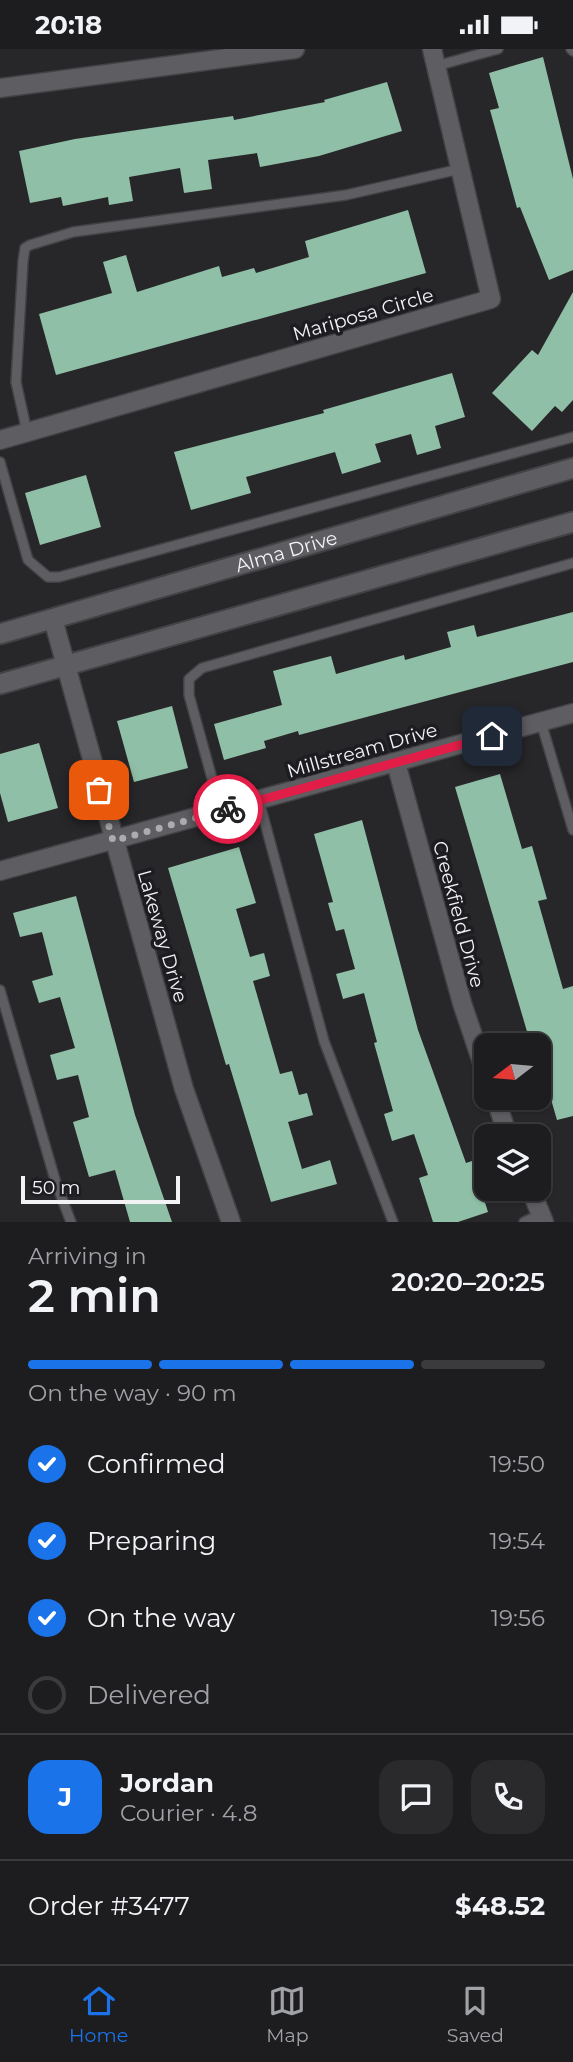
<!DOCTYPE html>
<html lang="en">
<head>
<meta charset="utf-8">
<style>
  :root { --surface:#1d1d20; --page:#2a2a2d; --text:#f1f3f6; --muted:#a0a2a5; --line:#3b3b3e; --accent:#1a73e8 }
  body { margin:0; font-family:Montserrat,sans-serif; background:var(--page); color:var(--text); height:100vh; display:flex; flex-direction:column; font-size:26px; white-space:nowrap }
  * { box-sizing:border-box; margin:0 }
  p { font-size:23px; color:var(--muted) }
  .icon { flex:none; width:38px; height:38px; fill:none; stroke:currentColor; stroke-width:2; stroke-linecap:round; stroke-linejoin:round }
  .map { position:relative; height:1173px; overflow:hidden }
  .side { display:flex; flex-direction:column; background:var(--surface); flex:1 }
  .side>* { flex:none }
  .needle { width:46px; rotate:254deg }
  .controls { position:absolute; left:474px; top:984px; display:grid; gap:14px }
  .controls a { display:grid; place-items:center; width:77px; height:77px; border-radius:14px; background:var(--surface); box-shadow:0 2px 5px #0004,0 0 0 2px var(--line); font-size:35px }
  .scale { position:absolute; left:21px; bottom:18px; width:159px; box-sizing:border-box; padding-left:7px; border:4px solid #f3f3f5; border-top:0; font-size:19px; line-height:24px; white-space:nowrap; color:#f3f3f5; -webkit-text-stroke:5px #1d1d21; paint-order:stroke }
  .pin { position:absolute; display:grid; place-items:center; width:60px; height:60px; color:#fff; margin:-30px; border-radius:14px; box-shadow:0 4px 10px #0006 }
  .courier { position:absolute; display:grid; place-items:center; width:70px; height:70px; margin:-35px; border:5px solid #e11d48; border-radius:50%; background:#fff; color:#222; box-shadow:0 2px 9px #0007 }
  .overview em { font-style:normal; font-weight:600 }
  .overview div { display:flex; flex-direction:column-reverse }
  .overview { display:flex; align-items:center; justify-content:space-between; height:119px; padding:0 28px }
  h1 { font-size:46px; font-weight:600; line-height:52px }
  .bar { display:grid; grid-template-columns:repeat(4,1fr); gap:10px 7px; align-content:center; height:84px; padding:0 28px }
  .bar i { height:9px; border-radius:5px; background:var(--line) }
  .bar .on { background:var(--accent) }
  .bar p { grid-column:span 4 }
  .line { display:flex; align-items:center; gap:18px; padding:0 28px; border-top:2px solid var(--line) }
  .line div { flex:1 }
  .round { display:grid; place-items:center; flex:none; width:74px; height:74px; border-radius:21px; background:var(--page) }
  ol { padding:0 28px; list-style:none }
  li { display:flex; align-items:center; gap:21px; height:77px }
  li p { margin-inline-start:auto }
  li .icon { padding:7px; border-radius:50%; background:var(--accent); color:#fff; stroke-width:4 }
  li:last-child { color:var(--muted) }
  li i { width:38px; height:38px; border:4px solid var(--line); border-radius:50% }
  .status { display:flex; justify-content:space-between; align-items:center; height:49px; padding:0 35px; background:var(--surface); direction:ltr }
  .status svg { height:19px; fill:currentColor }
  .tabs { display:flex; justify-content:space-around; align-items:center; height:98px; border-top:2px solid var(--line); background:var(--surface); font-size:19px; color:var(--muted) }
  .tabs a { display:grid; justify-items:center; gap:4px }
  .tabs .on { color:var(--accent) }
  .map>svg:first-child { display:block }
  .building { fill:#90bfa7 }
  .lines { fill:none; stroke-linecap:round; stroke-linejoin:round }
  .service-casing { stroke:#424245; stroke-width:12 }
  .minor-casing { stroke:#424245; stroke-width:21 }
  .secondary-casing { stroke:#424245; stroke-width:23 }
  .service { stroke:#5e5e62; stroke-width:9 }
  .minor { stroke:#5e5e62; stroke-width:18 }
  .secondary { stroke:#5e5e62; stroke-width:19 }
  .done { stroke:#acacae; stroke-width:7; stroke-dasharray:0 12.6 }
  .route { stroke:#e11d48; stroke-width:9 }
  .labels { text-anchor:middle; stroke-width:7; stroke-linejoin:round; paint-order:stroke }
  .street-label { font-size:19px; fill:#f3f3f5; stroke:#1d1d21 }
</style>
</head>
<body>
<div class="status"><b>20:18</b><svg viewBox="0 0 49 12"><path d="M0 12V9h3v3zM5 12V6h3v6zM10 12V3h3v9zM15 12V0h3v12zM26 1h20v11H26zM47 4h2v5h-2z"/></svg></div>
<div class="map">
<svg width="573" height="1173" viewBox="0 0 573 1173">
  <rect width="100%" height="100%" fill="#27272a"/>
  <g class="building">
    <path d="M543,8L573,130V221L549,231L520,158L517,159L490,61L499,59L489,24Z"/>
    <path d="M387,33L402,82L319,107L260,118L257,104L208,111L212,140L184,144L180,119L129,128L133,152L109,156L108,148L63,157L61,148L30,154L19,102L75,90L233,67L234,71L325,53L324,51Z"/>
    <path d="M408,161L426,224L56,326L39,265L112,244L103,213L126,206L137,243L219,217L222,228L254,219L256,224L309,208L305,192Z"/>
    <path d="M573,243V351L562,363L555,357L532,382L492,344L532,301L538,306Z"/>
    <path d="M452,324L465,368L435,377L441,399L417,406L411,385L375,395L381,413L342,425L335,403L246,428L251,444L191,461L174,403L324,364L323,361Z"/>
    <path d="M86,426L101,478L40,496L25,444Z"/>
    <path d="M573,563V613L299,686L298,682L264,692L266,699L224,711L214,675L282,656L273,622L331,607L336,625L404,606L405,611L451,598L447,583L474,576L477,588Z"/>
    <path d="M172,657L188,719L134,733L117,672Z"/>
    <path d="M39,694L58,759L8,773L0,744V705Z"/>
    <path d="M500,725L522,800L532,797L547,850L538,852L563,940L573,937V1067L557,1071L539,1009V996H531L455,738Z"/>
    <path d="M362,771L418,981L466,1114L472,1112L488,1163L458,1173H433L419,1129L428,1126L414,1085L392,1092L384,1065L393,1062L374,994L377,993L364,944L343,950L336,925L355,920L344,880L336,882L328,854L333,853L314,785Z"/>
    <path d="M239,798L256,854L236,860L250,908L264,904L270,927L253,932L280,1025L292,1022L299,1046L307,1044L313,1066L288,1073L302,1120L330,1111L337,1135L271,1153L229,1015L226,1016L168,819Z"/>
    <path d="M76,847L135,1066L172,1173H130L115,1121L89,1128L73,1073L89,1068L78,1026L57,1031L50,1006L75,999L60,948L39,954L32,932L53,926L42,883L20,888L13,864Z"/>
  </g>
  <g class="lines">
    <defs>
      <g id="service">
        <path d="M571,0L573,2"/>
        <path d="M436,17L498,0"/>
        <path d="M27,383L16,333L23,212L25,199L30,196L73,183L346,146L460,120"/>
        <path d="M0,413L28,511L48,528H59L573,388"/>
        <path d="M541,673L573,781"/>
        <path d="M259,752L324,992L393,1173"/>
        <path d="M221,762L189,646V630L202,619L573,514"/>
        <path d="M0,941L56,1134L71,1173"/>
        <path d="M524,1173L541,1165"/>
      </g>
      <g id="minor">
        <path d="M0,39L295,0"/>
        <path d="M0,391L491,250L432,0"/>
        <path d="M53,570L184,1040L231,1173"/>
        <path d="M396,714L462,954L486,1025"/>
        <path d="M0,822L573,664"/>
        <path d="M495,1048L508,1087"/>
        <path d="M530,1139L544,1173"/>
      </g>
      <g id="secondary">
        <path id="s1" d="M0,585L573,419"/>
        <path d="M0,635L573,473"/>
      </g>
    </defs>
    <use href="#service" class="service-casing"/>
    <use href="#minor" class="minor-casing"/>
    <use href="#secondary" class="secondary-casing"/>
    <use href="#service" class="service"/>
    <use href="#minor" class="minor"/>
    <use href="#secondary" class="secondary"/>
  </g>
  <g class="lines">
    <path class="done" d="M99,741L113,792L228,760"/>
    <path class="route" d="M228,760L492,687"/>
  </g>
  <g class="labels">
    <g class="street-label">
      <text transform="translate(363 265) rotate(-16)" y="7">Mariposa Circle</text>
      <text dy="7" stroke="none"><textPath href="#s1" startOffset="298">Alma Drive</textPath></text>
      <text transform="translate(362 701) rotate(-16)" y="7">Millstream Drive</text>
      <text transform="translate(459 865) rotate(75)" y="7">Creekfield Drive</text>
      <text transform="translate(163 887) rotate(74)" y="7">Lakeway Drive</text>
    </g>
  </g>
</svg>
<div class="controls">
<a><svg class="needle" viewBox="-14 -14 28 28"><path d="M0-13l5 13h-10z" fill="#e53935"/><path d="M0 13l5-13h-10z" fill="#a0a2a5"/></svg></a>
<a><svg class="icon" aria-label="layers" viewBox="0 0 24 24"><path d="M12 4l9 5-9 5-9-5zM3 14l9 5 9-5"/></svg></a>
</div>
<div class="scale">50 m</div>
<div class="pin" style="left:99px;top:741px;background:#ea580c"><svg class="icon" aria-label="bag" viewBox="0 0 24 24"><path d="M5 8h14l-1 12H6zM9 8a3 3 0 0 1 6 0"/></svg></div>
<div class="pin" style="left:492px;top:687px;background:#1f2937"><svg class="icon" aria-label="home" viewBox="0 0 24 24"><path d="M3 11l9-7 9 7M6 9v11h12V9"/></svg></div>
<div class="courier" style="left:228px;top:760px"><svg class="icon" aria-label="bike" viewBox="0 0 24 24"><circle cx="6" cy="16" r="4"/><circle cx="18" cy="16" r="4"/><path d="M6 16l4-8h5l3 8M10 8l3 8H6M13 5h3"/></svg></div>
</div>
<section class="side">
<div class="overview"><div><h1>2 min</h1><p>Arriving in</p></div><em>20:20–20:25</em></div>
<div class="bar"><i class="on"></i><i class="on"></i><i class="on"></i><i></i><p>On the way · 90 m</p></div>
<ol>
<li><svg class="icon" aria-label="check" viewBox="0 0 24 24"><path d="M5 12l5 5 9-10"/></svg>Confirmed<p>19:50</p></li>
<li><svg class="icon" aria-label="check" viewBox="0 0 24 24"><path d="M5 12l5 5 9-10"/></svg>Preparing<p>19:54</p></li>
<li><svg class="icon" aria-label="check" viewBox="0 0 24 24"><path d="M5 12l5 5 9-10"/></svg>On the way<p>19:56</p></li>
<li><i></i>Delivered</li>
</ol>
<div class="line" style="height:126px"><b class="round" style="background:var(--accent);color:#fff">J</b><div><b>Jordan</b><p>Courier · 4.8</p></div><a class="round"><svg class="icon" aria-label="chat" viewBox="0 0 24 24"><path d="M4 5h16v11H9l-5 4z"/></svg></a><a class="round"><svg class="icon" aria-label="phone" viewBox="0 0 24 24"><path d="M5 4h4l2 5-3 2q2 4 5 5l2-3 5 2v4C11 20 4 13 5 4z"/></svg></a></div>
<div class="line" style="height:91px"><div>Order #3477</div><b>$48.52</b></div>
</section>
<nav class="tabs">
<a class="on"><svg class="icon" aria-label="home" viewBox="0 0 24 24"><path d="M3 11l9-7 9 7M6 9v11h12V9"/></svg>Home</a>
<a><svg class="icon" aria-label="map" viewBox="0 0 24 24"><path d="M3 6l6-2 6 2 6-2v14l-6 2-6-2-6 2zM9 4v14M15 6v14"/></svg>Map</a>
<a><svg class="icon" aria-label="saved" viewBox="0 0 24 24"><path d="M7 4h10v16l-5-4-5 4z"/></svg>Saved</a>
</nav>
</body>
</html>
